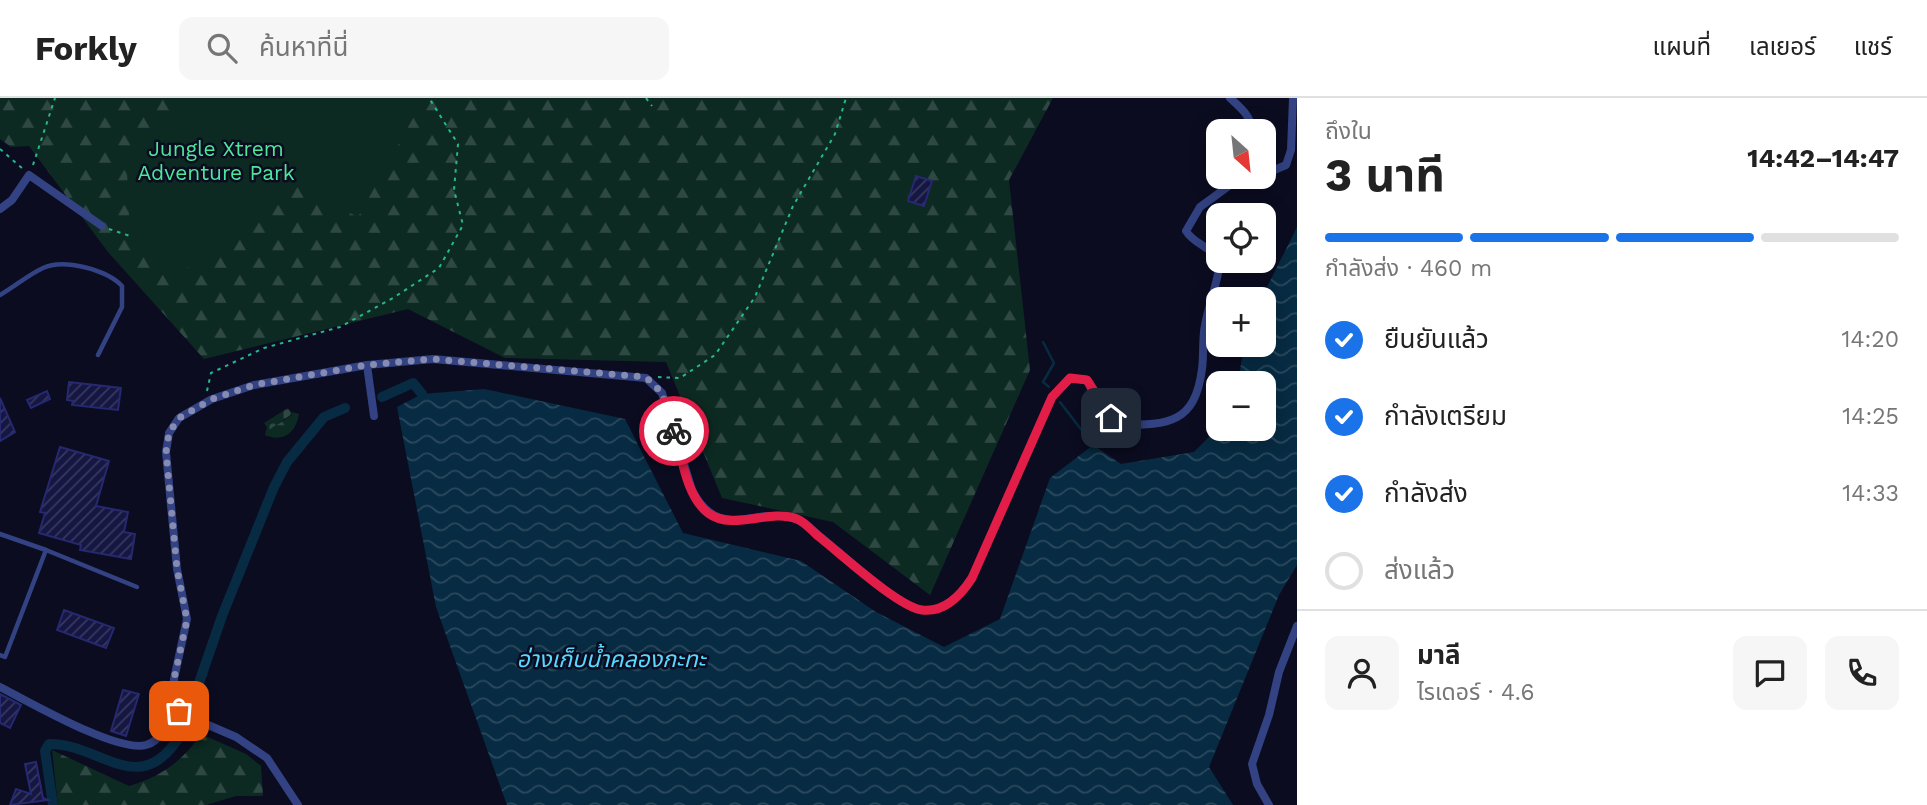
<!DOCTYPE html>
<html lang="th">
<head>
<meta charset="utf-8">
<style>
  :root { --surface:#fff; --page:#f6f6f6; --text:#222; --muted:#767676; --line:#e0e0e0; --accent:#1a73e8 }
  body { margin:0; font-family:"Work Sans","Noto Sans Thai",sans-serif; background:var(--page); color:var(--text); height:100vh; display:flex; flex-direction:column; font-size:26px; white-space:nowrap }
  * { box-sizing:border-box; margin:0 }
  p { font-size:23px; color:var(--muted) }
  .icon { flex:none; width:38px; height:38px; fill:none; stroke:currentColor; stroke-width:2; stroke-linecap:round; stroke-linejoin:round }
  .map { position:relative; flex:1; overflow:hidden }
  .sheet { display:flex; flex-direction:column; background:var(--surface); width:630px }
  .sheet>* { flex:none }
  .needle { width:46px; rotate:153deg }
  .fabs { position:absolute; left:1206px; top:21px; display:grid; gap:14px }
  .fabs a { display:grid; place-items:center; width:70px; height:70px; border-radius:14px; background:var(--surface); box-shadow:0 4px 18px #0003; font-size:35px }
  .pin { position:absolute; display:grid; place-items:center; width:60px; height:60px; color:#fff; margin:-30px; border-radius:14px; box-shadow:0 4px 10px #0006 }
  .courier { position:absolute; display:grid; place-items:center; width:70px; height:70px; margin:-35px; border:5px solid #e11d48; border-radius:50%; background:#fff; color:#222; box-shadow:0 2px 9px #0007 }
  .head em { font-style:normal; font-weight:700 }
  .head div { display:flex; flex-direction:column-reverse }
  .head { display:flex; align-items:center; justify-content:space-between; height:119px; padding:0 28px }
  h1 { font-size:46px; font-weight:700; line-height:52px }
  .bar { display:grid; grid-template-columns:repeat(4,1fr); gap:10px 7px; align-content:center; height:84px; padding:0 28px }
  .bar i { height:9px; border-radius:5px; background:var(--line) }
  .bar .on { background:var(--accent) }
  .bar p { grid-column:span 4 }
  .line { display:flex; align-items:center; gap:18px; padding:0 28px; border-top:2px solid var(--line) }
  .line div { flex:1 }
  .round { display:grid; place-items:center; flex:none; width:74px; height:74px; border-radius:14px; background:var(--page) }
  ol { padding:0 28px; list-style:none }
  li { display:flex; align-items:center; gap:21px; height:77px }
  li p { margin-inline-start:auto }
  li .icon { padding:7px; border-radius:50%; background:var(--accent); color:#fff; stroke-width:4 }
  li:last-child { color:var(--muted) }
  li i { width:38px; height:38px; border:4px solid var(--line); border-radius:50% }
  header { display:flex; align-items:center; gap:42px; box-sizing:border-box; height:98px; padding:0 35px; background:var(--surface); border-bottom:2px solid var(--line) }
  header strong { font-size:33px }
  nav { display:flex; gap:38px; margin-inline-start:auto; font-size:24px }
  .search { width:490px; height:63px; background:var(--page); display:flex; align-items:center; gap:18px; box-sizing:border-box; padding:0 24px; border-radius:14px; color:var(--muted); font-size:26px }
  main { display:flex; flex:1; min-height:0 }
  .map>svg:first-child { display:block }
  .forest { fill:url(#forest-firs) }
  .cemetery { fill:url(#cemetery-stones) }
  .park { fill:#0d2a22 }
  .water { fill:url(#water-waves) }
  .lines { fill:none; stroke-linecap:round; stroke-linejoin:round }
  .stream { stroke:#072b42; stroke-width:2.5 }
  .canal { stroke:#072b42; stroke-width:10 }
  .building { fill:url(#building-hatch); stroke:#262870; stroke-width:2 }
  .path { stroke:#24b88c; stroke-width:2; stroke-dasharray:3.5 5; stroke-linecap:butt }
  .lane { stroke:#324282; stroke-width:4.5 }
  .street { stroke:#324282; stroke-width:8 }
  .done { stroke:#868bb1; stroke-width:7; stroke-dasharray:0 12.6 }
  .route { stroke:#e11d48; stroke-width:9 }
  .labels { text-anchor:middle; stroke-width:5; stroke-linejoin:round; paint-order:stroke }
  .park-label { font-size:21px; fill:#4de79c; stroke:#0b0c20 }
  .water-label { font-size:23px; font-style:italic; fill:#57d9ff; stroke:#0b0c20 }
</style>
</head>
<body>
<header>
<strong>Forkly</strong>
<div class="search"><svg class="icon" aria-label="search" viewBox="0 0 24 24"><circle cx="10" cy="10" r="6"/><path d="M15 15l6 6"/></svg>ค้นหาที่นี่</div>
<nav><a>แผนที่</a><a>เลเยอร์</a><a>แชร์</a></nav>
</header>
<main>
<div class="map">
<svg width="1297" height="707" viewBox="0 0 1297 707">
  <defs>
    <pattern id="forest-firs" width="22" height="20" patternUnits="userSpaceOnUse" patternTransform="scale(1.75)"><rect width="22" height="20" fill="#0d2a22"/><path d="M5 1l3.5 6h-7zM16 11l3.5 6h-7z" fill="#2f4843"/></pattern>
    <pattern id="cemetery-stones" width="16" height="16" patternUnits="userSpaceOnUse" patternTransform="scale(1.75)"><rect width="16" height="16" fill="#0d2a22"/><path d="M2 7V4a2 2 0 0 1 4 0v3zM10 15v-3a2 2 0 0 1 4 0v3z" fill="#2f4843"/></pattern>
    <pattern id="water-waves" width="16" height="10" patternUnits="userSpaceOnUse" patternTransform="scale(1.75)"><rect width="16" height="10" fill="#072b42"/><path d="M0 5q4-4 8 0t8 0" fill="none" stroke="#2a495e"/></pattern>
    <pattern id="building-hatch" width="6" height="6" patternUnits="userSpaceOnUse" patternTransform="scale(1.75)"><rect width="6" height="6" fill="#151742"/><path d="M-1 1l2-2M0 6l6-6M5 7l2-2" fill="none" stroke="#36385e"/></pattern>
  </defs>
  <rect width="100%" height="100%" fill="#0b0c20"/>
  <g class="forest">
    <path d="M0,0H1053L1009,82L1030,272L930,497L833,424L722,400L666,264L505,260L408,211L204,261L108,154L29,48L11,49L0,41Z"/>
    <path d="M291,314L299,316C296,335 283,345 265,337L267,329L269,332L292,317Z"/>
    <path d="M201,636L246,656L261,668L263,698H236L206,707H58L52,652L129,688C160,679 182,664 201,636Z"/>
  </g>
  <path class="cemetery" d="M288,310L292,316L269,332L264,325Z"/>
  <path class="park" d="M186,0H420L422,4L358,119L288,83L182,174L130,138L127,73Z"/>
  <path class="water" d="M1297,129V467L1279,497L1209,669L1233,707H507L436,509L397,309L422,296L484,291L625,321L683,435L801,463L876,514L944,549L1000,521L1050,380L1093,347L1121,366L1194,354L1218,330L1264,331V285H1238L1244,247H1264V201H1261Z"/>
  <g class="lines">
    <g class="stream">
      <path d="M1043,244L1054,265L1043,284L1049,289"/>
      <path d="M1060,304L1093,347"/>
    </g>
    <g class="canal">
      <path d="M382,299L413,285L422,296"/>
      <path d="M190,611L222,518L274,389L287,364L324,319L345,310"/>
      <path d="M53,707L45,653L49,646C102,645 142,707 184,631"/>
    </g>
  </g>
  <g class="building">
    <path d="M916,78L932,83L924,108L908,103Z"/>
    <path d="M69,284L121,290L118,312L72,307L73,303L67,302Z"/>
    <path d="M47,293L50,301L31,310L27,302Z"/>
    <path d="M0,300L15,334L0,343Z"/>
    <path d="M60,349L109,363L96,408L128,414L124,434L135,436L131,461L80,452L81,447L39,435L45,415L40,414Z"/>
    <path d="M64,512L114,530L106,550L57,532Z"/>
    <path d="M123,592L139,596L126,638L111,633Z"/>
    <path d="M0,596L21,607L10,630L0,625Z"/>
    <path d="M36,664L43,700L48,702L10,707L16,691L31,696L25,666Z"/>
  </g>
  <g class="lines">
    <g class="path">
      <path d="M646,0L652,8"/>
      <path d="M0,51L23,71"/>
      <path d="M33,67L55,0"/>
      <path d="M109,131L130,138"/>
      <path d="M658,279L680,280L715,257L755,199L793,108L835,36L846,0"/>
      <path d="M207,293L211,275L264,250L340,229L393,200L439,170L463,127L454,92L458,46L429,0"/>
    </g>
    <g class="lane">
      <path d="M0,197C14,189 28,177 43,170C64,160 107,172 122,188V209L98,257"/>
      <path d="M0,436L46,452L5,559L0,557"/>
      <path d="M46,452L137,489"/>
    </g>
    <g class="street">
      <path d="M1230,0C1241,10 1251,18 1252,33"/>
      <path d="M1264,73H1272L1286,67L1291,52L1293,0"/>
      <path d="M0,111L12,102L29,77L102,128"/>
      <path d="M1218,161C1209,148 1194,146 1186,133L1200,109L1241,79"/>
      <path d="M367,267L374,318"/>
      <path d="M0,589C30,604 117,655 146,647C165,642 168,618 174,603"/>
      <path d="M298,707L267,660L236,639L185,617L174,603V581L187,521L177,471L166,354L169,335L179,320L212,301L254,287L367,267L433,261L646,280L662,295L692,392C720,446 754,407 796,421C805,424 814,434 822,440C843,457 898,509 921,512C945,515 961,497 972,480L1052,299L1070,280L1087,282L1095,300L1121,327C1169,327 1195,325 1202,271C1204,256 1202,241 1205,227C1209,205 1218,185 1220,163"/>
      <path d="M1269,707L1257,686L1252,666L1269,617L1279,574L1297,528"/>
    </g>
  </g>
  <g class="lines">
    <path class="done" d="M179,613L174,603V581L187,522L177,471L166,354L169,335L179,320L212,301L254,287L367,267L432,261L646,279L662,295L674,333"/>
    <path class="route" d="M674,333C682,359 686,398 708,415C734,434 769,410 797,421C805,424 812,433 818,438C840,455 898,509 922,512C945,515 961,497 972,480L1052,299L1070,280L1087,282L1111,320"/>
  </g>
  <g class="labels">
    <g class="park-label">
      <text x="216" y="58">Jungle Xtrem<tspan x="216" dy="24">Adventure Park</tspan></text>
    </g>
    <g class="water-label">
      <text x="611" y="569">อ่างเก็บน้ำคลองกะทะ</text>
    </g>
  </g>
</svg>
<div class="fabs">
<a><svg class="needle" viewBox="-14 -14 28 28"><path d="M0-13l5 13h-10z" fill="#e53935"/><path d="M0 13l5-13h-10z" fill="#767676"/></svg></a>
<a><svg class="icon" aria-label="locate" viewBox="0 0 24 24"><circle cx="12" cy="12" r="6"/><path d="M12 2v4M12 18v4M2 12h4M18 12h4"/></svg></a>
<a>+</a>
<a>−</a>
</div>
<div class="pin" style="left:179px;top:613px;background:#ea580c"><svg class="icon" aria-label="bag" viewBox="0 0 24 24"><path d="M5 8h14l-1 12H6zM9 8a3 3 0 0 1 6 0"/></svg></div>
<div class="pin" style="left:1111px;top:320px;background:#1f2937"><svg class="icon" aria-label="home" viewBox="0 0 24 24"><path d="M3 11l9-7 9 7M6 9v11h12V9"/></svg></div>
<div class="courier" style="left:674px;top:333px"><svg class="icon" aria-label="bike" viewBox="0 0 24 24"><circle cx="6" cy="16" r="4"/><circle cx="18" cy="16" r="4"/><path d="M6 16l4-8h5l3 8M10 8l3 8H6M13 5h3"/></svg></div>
</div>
<section class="sheet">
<div class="head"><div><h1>3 นาที</h1><p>ถึงใน</p></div><em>14:42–14:47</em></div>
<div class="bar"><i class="on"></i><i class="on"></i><i class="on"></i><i></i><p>กำลังส่ง · 460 m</p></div>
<ol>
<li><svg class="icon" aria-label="check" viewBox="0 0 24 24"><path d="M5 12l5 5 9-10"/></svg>ยืนยันแล้ว<p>14:20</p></li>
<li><svg class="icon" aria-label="check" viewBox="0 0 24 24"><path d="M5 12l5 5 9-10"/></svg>กำลังเตรียม<p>14:25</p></li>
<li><svg class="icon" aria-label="check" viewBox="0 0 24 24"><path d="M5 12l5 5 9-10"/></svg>กำลังส่ง<p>14:33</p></li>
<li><i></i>ส่งแล้ว</li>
</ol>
<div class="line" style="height:126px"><a class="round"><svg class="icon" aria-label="person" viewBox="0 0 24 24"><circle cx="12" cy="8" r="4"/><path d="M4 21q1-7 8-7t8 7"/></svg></a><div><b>มาลี</b><p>ไรเดอร์ · 4.6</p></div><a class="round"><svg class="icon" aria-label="chat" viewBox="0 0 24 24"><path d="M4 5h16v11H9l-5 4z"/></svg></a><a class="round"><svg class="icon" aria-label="phone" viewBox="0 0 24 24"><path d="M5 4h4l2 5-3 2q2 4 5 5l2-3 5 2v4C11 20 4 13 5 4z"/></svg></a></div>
</section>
</main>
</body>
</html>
